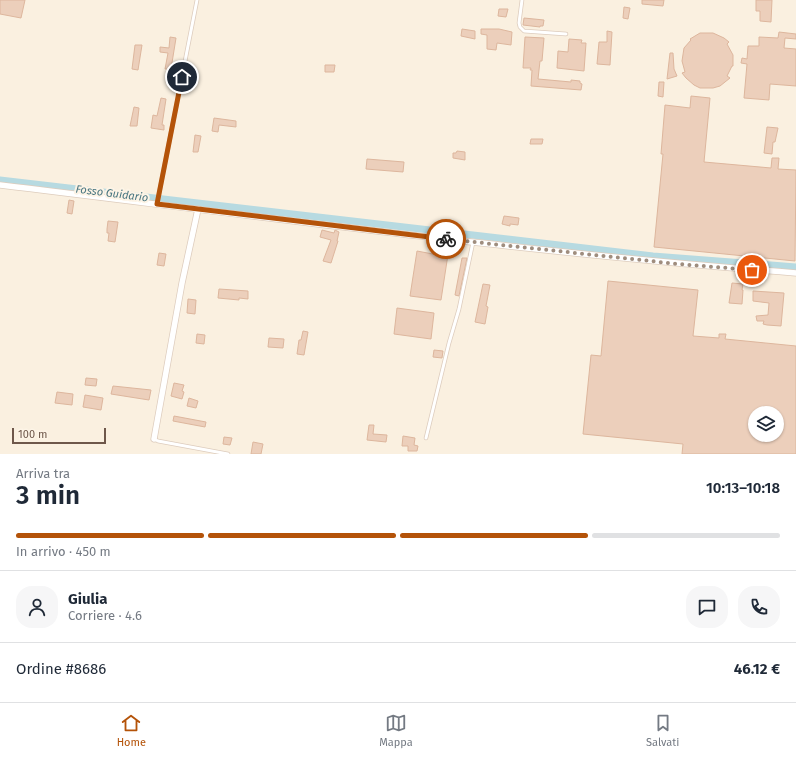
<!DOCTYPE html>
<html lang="it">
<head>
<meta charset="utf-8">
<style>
  :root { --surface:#fff; --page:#f6f6f7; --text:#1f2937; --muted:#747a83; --line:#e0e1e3; --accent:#b45309 }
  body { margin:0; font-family:"Fira Sans",sans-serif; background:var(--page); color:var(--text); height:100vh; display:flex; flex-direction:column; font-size:15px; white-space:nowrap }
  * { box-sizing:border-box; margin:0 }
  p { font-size:13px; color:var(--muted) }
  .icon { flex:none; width:22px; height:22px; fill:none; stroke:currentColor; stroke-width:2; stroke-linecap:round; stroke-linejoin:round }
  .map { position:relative; height:454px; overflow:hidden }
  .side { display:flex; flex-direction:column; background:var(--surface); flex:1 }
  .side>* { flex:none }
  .buttons { position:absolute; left:748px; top:406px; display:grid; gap:8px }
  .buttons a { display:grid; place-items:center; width:36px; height:36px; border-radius:50%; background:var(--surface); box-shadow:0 1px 3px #0004; font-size:20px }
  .scale { position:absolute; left:12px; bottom:10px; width:94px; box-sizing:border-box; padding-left:4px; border:2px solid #6e574a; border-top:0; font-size:11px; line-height:14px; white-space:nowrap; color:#6e574a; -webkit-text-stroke:3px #fdf4e6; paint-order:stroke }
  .pin { position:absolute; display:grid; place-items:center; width:34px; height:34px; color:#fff; margin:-17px; border:2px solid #fff; border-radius:50%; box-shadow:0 1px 4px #0007 }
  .courier { position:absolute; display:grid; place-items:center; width:40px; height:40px; margin:-20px; border:3px solid #b45309; border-radius:50%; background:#fff; color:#222; box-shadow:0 1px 5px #0007 }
  .summary em { font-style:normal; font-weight:600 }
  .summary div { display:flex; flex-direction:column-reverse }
  .summary { display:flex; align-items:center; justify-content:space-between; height:68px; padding:0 16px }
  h1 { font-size:26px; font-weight:600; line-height:30px }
  .bar { display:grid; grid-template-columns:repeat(4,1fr); gap:6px 4px; align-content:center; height:48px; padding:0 16px }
  .bar i { height:5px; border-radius:3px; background:var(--line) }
  .bar .selected { background:var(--accent) }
  .bar p { grid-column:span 4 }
  .line { display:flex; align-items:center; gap:10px; padding:0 16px; border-top:1px solid var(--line) }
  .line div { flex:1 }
  .round { display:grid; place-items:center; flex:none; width:42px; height:42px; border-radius:16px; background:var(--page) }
  .tabs { display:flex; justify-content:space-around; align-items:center; height:56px; border-top:1px solid var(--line); background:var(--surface); font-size:11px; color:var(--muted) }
  .tabs a { display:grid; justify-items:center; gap:2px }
  .tabs .selected { color:var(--accent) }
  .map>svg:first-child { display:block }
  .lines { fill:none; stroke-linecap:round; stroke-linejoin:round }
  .canal { stroke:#b7dae1; stroke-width:7 }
  .building { fill:#eccfbb; stroke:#ddb69d; fill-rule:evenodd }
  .lane-casing { stroke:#ddccbd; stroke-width:4.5 }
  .street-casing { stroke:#ddccbd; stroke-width:7 }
  .lane { stroke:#fff; stroke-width:3 }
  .street { stroke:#fff; stroke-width:5.5 }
  .done { stroke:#9f8d7e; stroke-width:4; stroke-dasharray:0 7.2 }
  .route { stroke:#b45309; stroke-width:5 }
  .labels { text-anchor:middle; stroke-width:4; stroke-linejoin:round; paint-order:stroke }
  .water-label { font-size:11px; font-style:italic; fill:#477580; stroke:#fdf4e6 }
</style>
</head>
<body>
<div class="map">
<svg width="796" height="454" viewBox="0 0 796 454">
  <rect width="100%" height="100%" fill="#faf0e0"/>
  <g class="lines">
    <path class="canal" d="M0,180L653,256L796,267"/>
  </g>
  <g class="building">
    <path d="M0,0H25L21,18L0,14Z"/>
    <path d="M642,0H664L663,6L642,4Z"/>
    <path d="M756,0H772L771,22L760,21V11H756Z"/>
    <path d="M624,7L630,8L628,19L623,18Z"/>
    <path d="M499,9H508L506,17L498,16Z"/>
    <path d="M524,18L544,20L543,26H540V27L523,25Z"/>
    <path d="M462,29L475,31V39L461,36Z"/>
    <path d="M481,29H499L512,32L511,45L497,43L496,50L487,49V35L481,34Z"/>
    <path d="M607,31L612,32L610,65L597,64L599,42H607Z"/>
    <path d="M779,32L796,34V39L785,38L784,48L796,49V86L770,84L769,100L744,98L747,64L741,63L742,58L747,59L748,46H759V37L778,38Z"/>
    <path d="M700,33H713L724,38L729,42L727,44L733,55V66H732L727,76L730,78L720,86L713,88H700L694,85L686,78L682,73L685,72L682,61L684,48L691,40L690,39Z"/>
    <path d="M170,37L176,38L171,69H165L168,53L160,52V47L169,48Z"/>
    <path d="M525,37L544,38L542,61H540L538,79L571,82V80L580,81V83L582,84L581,90L531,86L532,70H530L531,68H523Z"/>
    <path d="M569,39L582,40L581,43H586L584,71L557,68L558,51L568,52Z"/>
    <path d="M135,45H142L138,70L132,69Z"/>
    <path d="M670,53H673L674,69L677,76L667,79Z"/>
    <path d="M325,65H335L334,72H325Z"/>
    <path d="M659,82H664L663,97L658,96Z"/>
    <path d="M691,96L710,98L704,162L771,168L772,158H779L778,169L796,170L795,261L654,247L663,154H661L665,105L690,108Z"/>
    <path d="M161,98L166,99L162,125H164V130L151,128L153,115L157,116Z"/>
    <path d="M134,107L139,108L137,126H130Z"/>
    <path d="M214,118L236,121V127L219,125L218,132L212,131Z"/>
    <path d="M767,127L778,128L775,142H773L772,154L764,153Z"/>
    <path d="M195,135L201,136L198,152H193Z"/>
    <path d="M531,139H543L542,144H530Z"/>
    <path d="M457,151L465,152V160L453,158V153H456Z"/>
    <path d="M367,159L404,162L403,172L366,169Z"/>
    <path d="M69,200L74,201L72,214L67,213Z"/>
    <path d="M504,216L519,218L518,225L510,224V226L502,224Z"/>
    <path d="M108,221L118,222L115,242L108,241L109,233H107V229Z"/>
    <path d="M322,230L334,233L335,230L339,232L337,241H338L331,263L323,261L331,240L320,237Z"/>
    <path d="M440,243L456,244L455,249L449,248L441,300L410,296L417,251L438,255Z"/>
    <path d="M159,253L166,254L164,266L157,265Z"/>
    <path d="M462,258H467L459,296L455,295Z"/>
    <path d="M608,281L698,290L693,336L719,338V334H726L725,339L796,346V454H682L683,444L583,434L591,355L601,356ZM755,413H777V435H755Z"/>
    <path d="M732,283L743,284L742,290H743L742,304L729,303Z"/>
    <path d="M483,284L490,285L486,306L488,307L485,324L475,322Z"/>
    <path d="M219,289L248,291V299L239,298V300L218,298Z"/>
    <path d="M753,291L784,293L781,326L767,325L763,324L764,321H757L756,316L768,315L769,303L753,301Z"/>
    <path d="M188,299L196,300L195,314L187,313Z"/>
    <path d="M397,308L434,313L431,339L394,334Z"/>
    <path d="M303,331L308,332L304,355L297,354L299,340H301Z"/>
    <path d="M197,334L205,335L204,344L196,343Z"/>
    <path d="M269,338L284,339L283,348L268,347Z"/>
    <path d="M434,350L443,351L442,358L433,357Z"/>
    <path d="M86,378L97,379L96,386L85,385Z"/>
    <path d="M174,383L184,385L182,391L184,392L182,399L171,396Z"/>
    <path d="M113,386L151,390L149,400L111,394Z"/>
    <path d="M57,392L73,394L72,405L55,403Z"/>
    <path d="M85,395L103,398L101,410L83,407Z"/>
    <path d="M189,398L198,401L196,408L187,406Z"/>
    <path d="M174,416L206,422L205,427L173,421Z"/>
    <path d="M369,425H374L373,434L387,435L386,442L367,440Z"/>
    <path d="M403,436L415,438L414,445L418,446L417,451H408V446H402Z"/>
    <path d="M224,437L232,438L230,445L223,444Z"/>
    <path d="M253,442L263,444L261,454H251Z"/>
  </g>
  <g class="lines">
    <defs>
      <g id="lane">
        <path d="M522,0L519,23L520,27L524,31L566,34"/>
        <path d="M157,204L197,0"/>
        <path d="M426,438L449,343L459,309L473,242"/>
        <path d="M154,439L158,441L228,454"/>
      </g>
      <g id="street">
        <path d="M0,185C265,217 530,253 796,273"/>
        <path d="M154,439L182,283L198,209"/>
      </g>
    </defs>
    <use href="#lane" class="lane-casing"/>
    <use href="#street" class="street-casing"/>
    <use href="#lane" class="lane"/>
    <use href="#street" class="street"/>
  </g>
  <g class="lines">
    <path class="done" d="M446,239L678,264L752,270"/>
    <path class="route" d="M182,77L157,204L446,239"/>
  </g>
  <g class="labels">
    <g class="water-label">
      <text transform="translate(112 193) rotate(7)" y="4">Fosso Guidario</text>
    </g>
  </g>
</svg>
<div class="buttons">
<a><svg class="icon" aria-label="layers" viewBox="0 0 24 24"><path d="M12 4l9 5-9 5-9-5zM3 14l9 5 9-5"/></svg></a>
</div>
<div class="scale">100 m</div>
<div class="pin" style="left:752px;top:270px;background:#ea580c"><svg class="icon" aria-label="bag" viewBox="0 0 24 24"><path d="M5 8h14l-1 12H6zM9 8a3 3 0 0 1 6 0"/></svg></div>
<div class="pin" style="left:182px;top:77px;background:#1f2937"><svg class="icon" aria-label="home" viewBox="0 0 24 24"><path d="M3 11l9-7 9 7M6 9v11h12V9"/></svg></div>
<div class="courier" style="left:446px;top:239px"><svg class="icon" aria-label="bike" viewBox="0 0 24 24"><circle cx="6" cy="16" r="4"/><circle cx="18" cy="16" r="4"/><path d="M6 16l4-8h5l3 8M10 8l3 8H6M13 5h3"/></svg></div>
</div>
<section class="side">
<div class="summary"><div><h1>3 min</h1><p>Arriva tra</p></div><em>10:13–10:18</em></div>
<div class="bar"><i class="selected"></i><i class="selected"></i><i class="selected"></i><i></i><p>In arrivo · 450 m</p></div>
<div class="line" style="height:72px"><a class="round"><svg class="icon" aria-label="person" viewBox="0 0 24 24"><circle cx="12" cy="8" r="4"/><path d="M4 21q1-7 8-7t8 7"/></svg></a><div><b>Giulia</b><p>Corriere · 4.6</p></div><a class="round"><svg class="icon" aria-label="chat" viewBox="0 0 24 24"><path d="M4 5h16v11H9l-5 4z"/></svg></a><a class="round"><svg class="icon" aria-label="phone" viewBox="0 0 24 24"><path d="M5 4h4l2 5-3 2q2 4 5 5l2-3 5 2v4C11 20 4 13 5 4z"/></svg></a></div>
<div class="line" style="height:52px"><div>Ordine #8686</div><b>46.12 €</b></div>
</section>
<nav class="tabs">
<a class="selected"><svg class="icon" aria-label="home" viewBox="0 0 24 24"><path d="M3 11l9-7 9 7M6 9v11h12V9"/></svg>Home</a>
<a><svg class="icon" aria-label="map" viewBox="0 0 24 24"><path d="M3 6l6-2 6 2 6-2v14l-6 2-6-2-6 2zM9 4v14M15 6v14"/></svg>Mappa</a>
<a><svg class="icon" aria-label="saved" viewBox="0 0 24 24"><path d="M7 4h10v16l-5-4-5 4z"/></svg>Salvati</a>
</nav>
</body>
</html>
